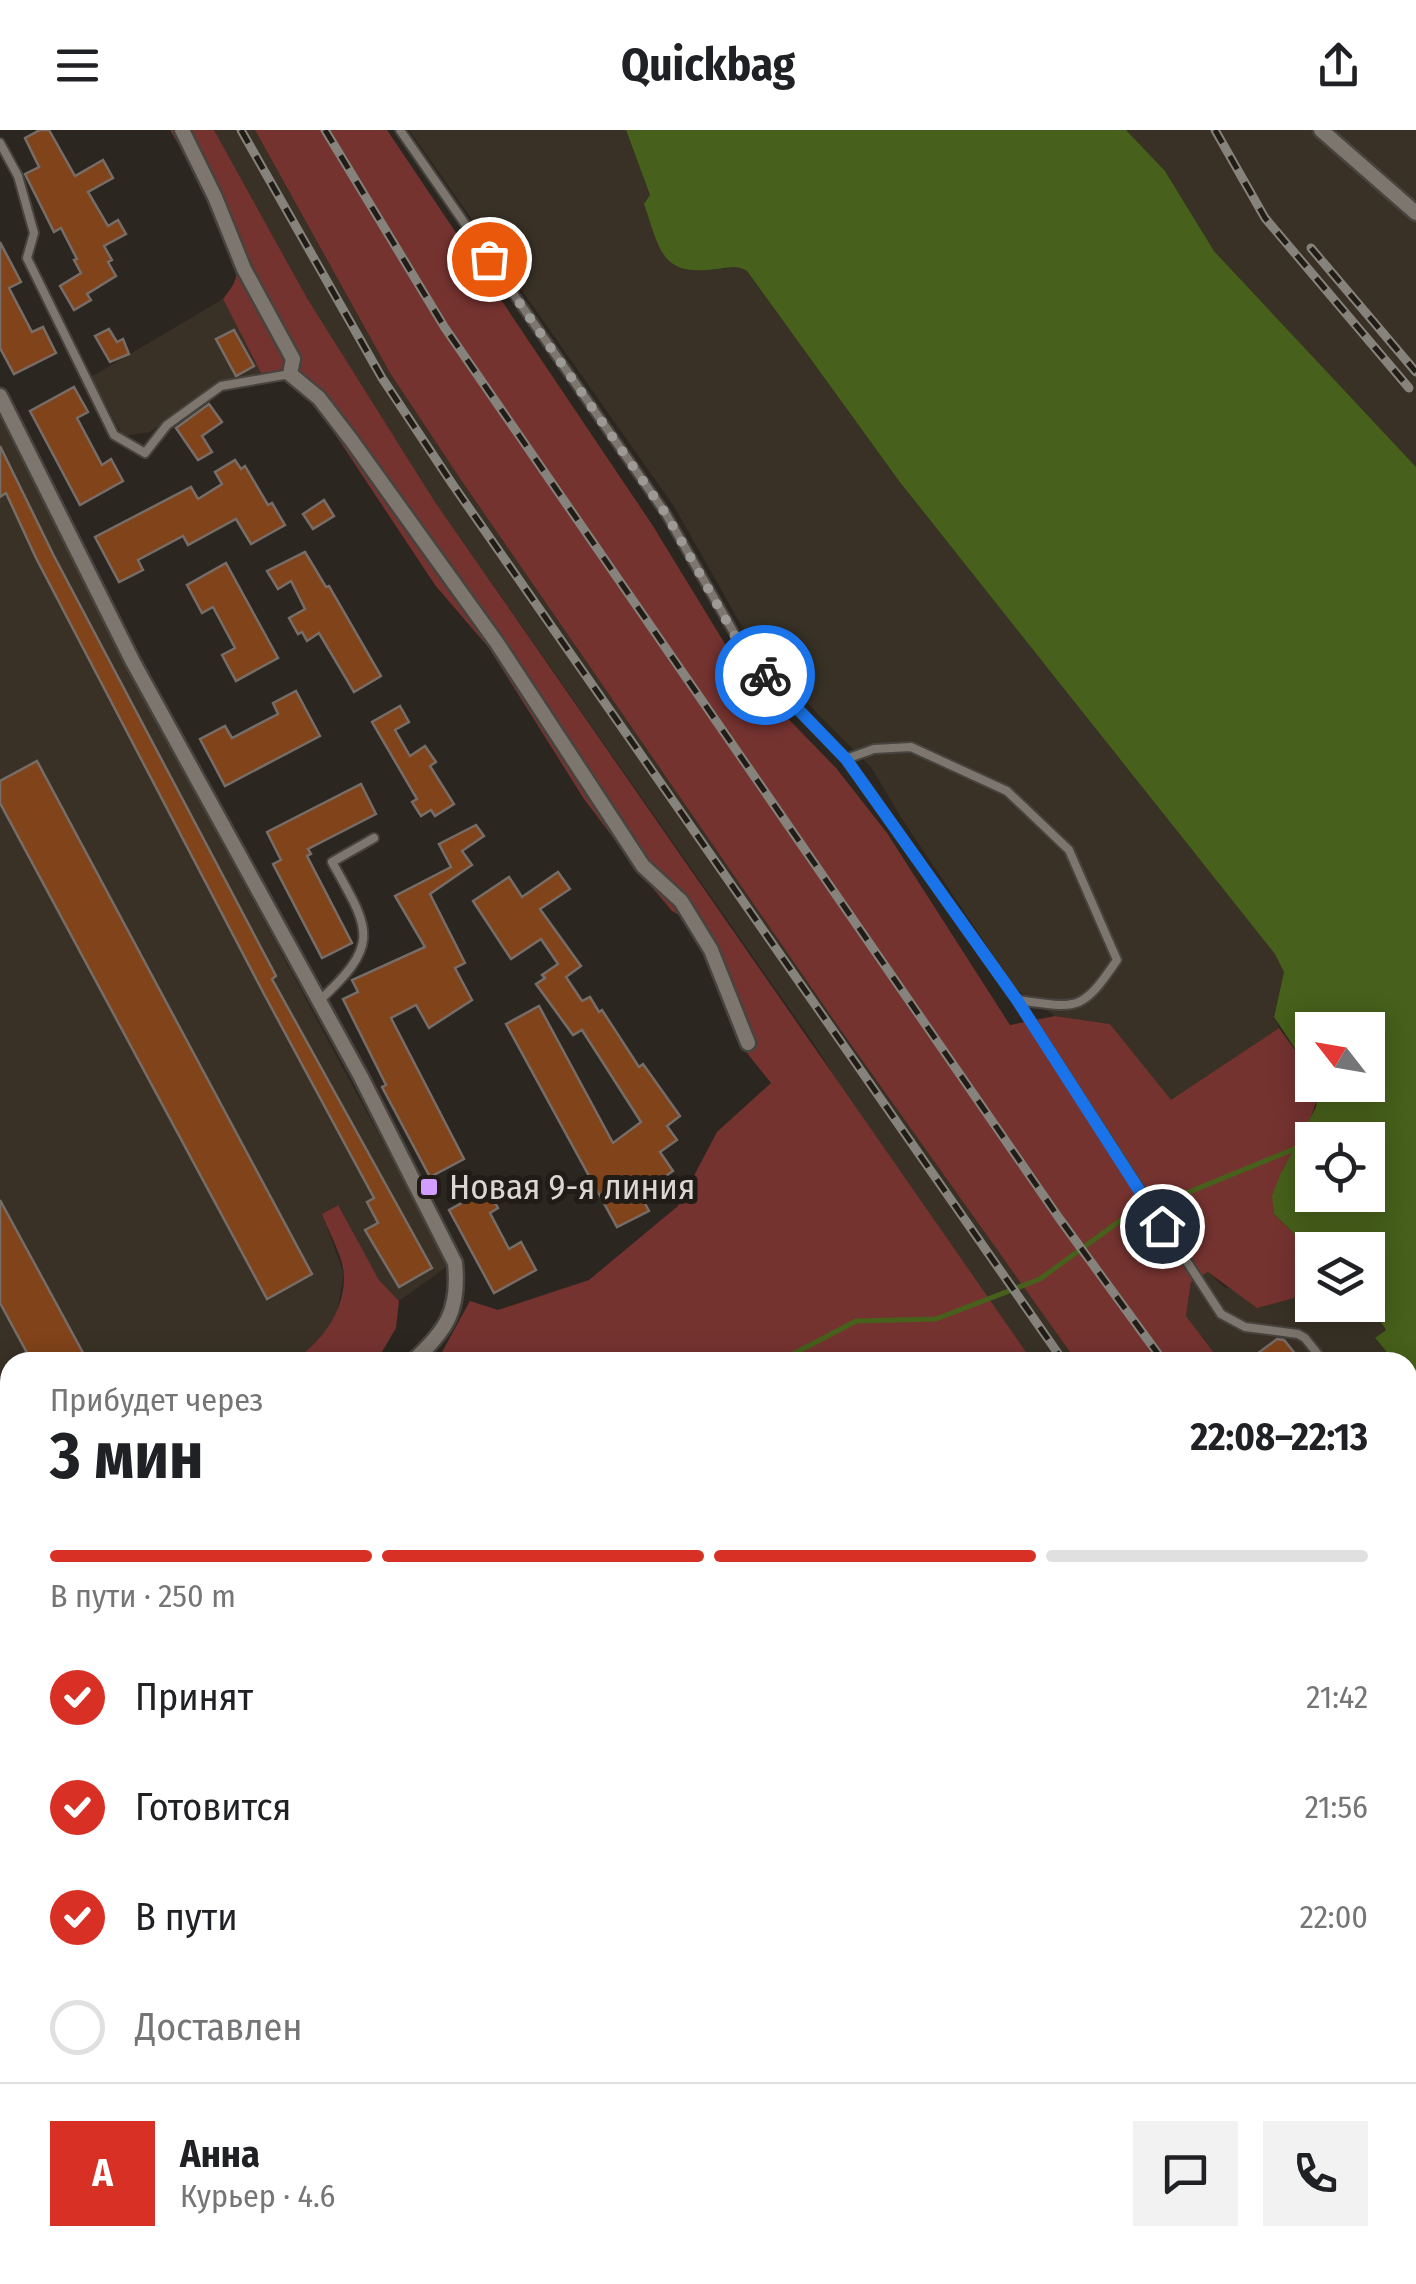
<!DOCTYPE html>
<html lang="ru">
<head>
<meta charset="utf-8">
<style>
  :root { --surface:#fff; --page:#f2f2f2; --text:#202124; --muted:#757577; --line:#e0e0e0; --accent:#d93025 }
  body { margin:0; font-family:"Fira Sans Condensed",sans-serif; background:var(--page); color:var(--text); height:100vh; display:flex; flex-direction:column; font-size:38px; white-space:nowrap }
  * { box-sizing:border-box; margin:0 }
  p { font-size:32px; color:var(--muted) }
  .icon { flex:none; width:55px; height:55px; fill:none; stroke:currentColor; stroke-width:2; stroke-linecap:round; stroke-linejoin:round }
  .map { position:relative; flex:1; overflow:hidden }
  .side { position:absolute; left:0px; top:1222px; width:1418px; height:932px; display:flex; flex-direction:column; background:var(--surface); border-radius:30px 30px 0 0; box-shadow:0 5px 25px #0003 }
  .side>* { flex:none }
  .needle { width:65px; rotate:301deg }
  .controls { position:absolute; left:1295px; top:882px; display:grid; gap:20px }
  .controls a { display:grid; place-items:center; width:90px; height:90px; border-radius:0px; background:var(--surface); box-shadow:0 5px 25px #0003; font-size:50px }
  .pin { position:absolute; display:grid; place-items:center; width:85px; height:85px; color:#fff; margin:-42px; border:5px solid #fff; border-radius:50%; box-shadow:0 2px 10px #0007 }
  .courier { position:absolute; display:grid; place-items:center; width:100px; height:100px; margin:-50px; border:8px solid #1a73e8; border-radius:50%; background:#fff; color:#222; box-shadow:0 2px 12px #0007 }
  .overview em { font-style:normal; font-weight:700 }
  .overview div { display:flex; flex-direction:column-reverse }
  .overview { display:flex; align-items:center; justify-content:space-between; height:170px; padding:0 50px }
  h1 { font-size:65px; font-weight:700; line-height:75px }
  .bar { display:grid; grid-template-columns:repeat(4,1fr); gap:15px 10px; align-content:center; height:120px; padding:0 50px }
  .bar i { height:12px; border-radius:8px; background:var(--line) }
  .bar .selected { background:var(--accent) }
  .bar p { grid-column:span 4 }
  .line { display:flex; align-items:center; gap:25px; padding:0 50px; border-top:2px solid var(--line) }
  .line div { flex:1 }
  .round { display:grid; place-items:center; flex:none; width:105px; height:105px; border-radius:0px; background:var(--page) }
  ol { padding:0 50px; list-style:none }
  li { display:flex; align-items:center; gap:30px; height:110px }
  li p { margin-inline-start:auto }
  li .icon { padding:10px; border-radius:50%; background:var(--accent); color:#fff; stroke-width:4 }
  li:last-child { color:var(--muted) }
  li i { width:55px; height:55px; border:5px solid var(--line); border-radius:50% }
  header { display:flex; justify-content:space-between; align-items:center; height:130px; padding:0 50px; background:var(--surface); font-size:45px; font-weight:700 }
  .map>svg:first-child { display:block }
  .built { fill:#393125 }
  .green { fill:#753330 }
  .water { fill:#47601b; fill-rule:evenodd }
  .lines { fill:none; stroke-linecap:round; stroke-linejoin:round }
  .stream { stroke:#47601b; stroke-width:5 }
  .building { fill:#81431a; stroke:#766d68; stroke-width:2.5 }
  .lane-casing { stroke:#47433e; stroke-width:12 }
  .street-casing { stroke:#47433e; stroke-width:19 }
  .lane { stroke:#7c766e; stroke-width:8 }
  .street { stroke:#7c766e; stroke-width:14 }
  .rail-casing { stroke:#86827c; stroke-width:9 }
  .rail { stroke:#211c16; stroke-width:5; stroke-dasharray:15; stroke-linecap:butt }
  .done { stroke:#9d9a95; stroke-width:10; stroke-dasharray:0 18 }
  .route { stroke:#1a73e8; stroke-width:12 }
  .poi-dot { fill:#d19dfe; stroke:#211c16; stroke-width:4 }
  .labels { text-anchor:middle; stroke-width:10; stroke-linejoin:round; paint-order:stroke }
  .poi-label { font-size:35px; fill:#dbd8d4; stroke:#211c16; text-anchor:start }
</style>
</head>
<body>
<header><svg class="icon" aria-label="menu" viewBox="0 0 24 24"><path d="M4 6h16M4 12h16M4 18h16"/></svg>Quickbag<svg class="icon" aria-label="share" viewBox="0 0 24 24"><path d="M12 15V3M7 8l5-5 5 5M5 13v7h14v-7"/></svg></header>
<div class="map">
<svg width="1416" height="2154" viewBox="0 0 1416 2154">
  <rect width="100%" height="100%" fill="#2b261f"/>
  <g class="built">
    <path d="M214,0H255L390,243L461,350L840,899L1077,1232H1033L858,985L816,917L435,372L307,168Z"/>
    <path d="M409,0H626L650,65L722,139L736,135L747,141L899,351L1276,824L1284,842L1274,886L1279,898L1171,971L1110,894L1055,886L1016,859L902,689L871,637L757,523L675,378Z"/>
    <path d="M1126,0H1416V337L1214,121L1165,41Z"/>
    <path d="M223,169L261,243L219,254L150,302L123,306L91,247Z"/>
    <path d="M0,288L127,537L449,1135L399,1171L379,1150L337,1075L322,1084L344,1144L336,1187L312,1220L292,1232H10V1398L0,1403Z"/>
    <path d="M1208,1142L1224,1157L1294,1168L1312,1156V1175L1368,1173L1386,1200L1375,1209L1395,1232H1221L1186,1186L1191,1152Z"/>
    <path d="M0,1414L10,1431V1553L0,1562Z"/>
    <path d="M10,1718V2145H219L207,2154H0V1719Z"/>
    <path d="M311,2145H693V2154H299Z"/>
  </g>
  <g class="green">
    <path d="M170,0H214L307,168L435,372L1033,1232H428L442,1222L470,1171L498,1180L589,1150L678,1076L717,1002L771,953L743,918L706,825L681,786L672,781L640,743L584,669L489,518L435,455L315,274L288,253L280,241L261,243L223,169C230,160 236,153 237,141C239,114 185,26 170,0Z"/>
    <path d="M255,0H387L653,396L741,540L836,638L887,703L1010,895L1055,886L1110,894L1171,970L1279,898L1304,932L1317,967C1309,1009 1270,1040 1274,1084L1312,1121V1156L1294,1168L1257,1178L1208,1142L1191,1152L1186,1186L1221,1232H1077L840,899L461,350L390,243Z"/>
    <path d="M338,1075L379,1150L399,1171L396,1198L376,1232H292C321,1213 345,1182 344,1145C343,1126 328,1101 322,1084Z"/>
    <path d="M1410,1301L1416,1310V1594L1408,1587Z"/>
    <path d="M10,1585V1718L0,1719V1590Z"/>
    <path d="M1408,1622L1416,1629V1760L1408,1756Z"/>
    <path d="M1408,1771L1416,1775V2154H693V2145H1408Z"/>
    <path d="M219,2145H311L299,2154H207Z"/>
  </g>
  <path class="water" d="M626,0H1126L1165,41L1214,121L1416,337V1259L1408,1248V1232H1395L1375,1208L1386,1200L1368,1173V1120L1312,1121L1274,1084L1272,1066L1280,1045L1316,977L1317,967L1314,955H1368V900H1312V951L1304,932L1274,887L1284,842L1275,824L899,351L747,141C735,134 729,138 716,139C660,147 660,119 644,74L650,65ZM1312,1010H1368V1065H1312Z"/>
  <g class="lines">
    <g class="stream">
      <path d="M778,1232L856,1191L936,1189L1040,1149L1121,1090L1299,1017"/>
      <path d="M0,1625L10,1622"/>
    </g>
  </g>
  <g class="building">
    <path d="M40,0H49L75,46L103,30L113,48L88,62L108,96L118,90L126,104L104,116L112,130L108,132L116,146L87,164L91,170L74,180L60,156L81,143L74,130L77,129L61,98L54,102L25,44L39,37L25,8Z"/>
    <path d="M0,112L21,152L9,158L32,202L43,197L56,223L14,244L0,218Z"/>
    <path d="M109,199L117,212L123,209L129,224L110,232L95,206Z"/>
    <path d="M234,200L254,236L236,246L216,209Z"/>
    <path d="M74,257L88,282L77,288L102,335L111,329L123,351L80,375L30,281Z"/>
    <path d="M209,274L222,292L202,306L212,322L198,330L176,298Z"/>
    <path d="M0,316L54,426L276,846L272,849L432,1138L399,1157L365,1100L378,1093L367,1072L374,1068L264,864L36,428L6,363L0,367Z"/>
    <path d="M235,330L241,339L245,336L268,375L272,373L285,395L251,414L236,389L188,415L183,406L138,430L143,440L119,452L95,407L191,357L198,369L222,354L215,342Z"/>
    <path d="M324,370L334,386L313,399L303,384Z"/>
    <path d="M305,422L326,457L329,456L381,546L354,562L319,503L307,511L302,502L298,504L289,488L305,479L291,451L278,459L267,441Z"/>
    <path d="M226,433L278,528L236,551L222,525L235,518L213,477L202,483L187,455Z"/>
    <path d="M296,561L320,606L225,656L200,609L225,596L232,608L278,584L273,573Z"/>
    <path d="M400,576L409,592L395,600L410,626L425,616L436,632L430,636L454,674L435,686L431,680L421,686L412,672L417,669L372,592Z"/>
    <path d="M37,631L312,1144L267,1169L0,673V651Z"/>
    <path d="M361,654L376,684L308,719L311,724L307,726L352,813L322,828L273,734L281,730L267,702Z"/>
    <path d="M476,695L484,706L462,721L472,735L430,764L465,833L455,838L472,870L429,898L416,875L391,888L464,1029L430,1047L382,957L386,955L343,869L358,862L352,850L425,817L395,766L451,737L439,714Z"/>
    <path d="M558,742L570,759L540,779L581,836L566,847L582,871L590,867L599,882L602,880L639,937L643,934L680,986L667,996L677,1010L660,1022L673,1041L640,1064L649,1081L617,1097L506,894L539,876L613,1013L641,992L582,900L573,905L536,854L545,848L542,845L558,834L541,809L511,829L473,771L509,747L522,767Z"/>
    <path d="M478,1064L481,1069L490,1064L498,1078L490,1083L509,1119L521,1112L536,1140L494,1163L449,1080Z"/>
    <path d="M0,1070L88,1232H32L0,1173Z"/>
    <path d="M1277,1209L1284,1210L1302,1232H1246Z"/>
  </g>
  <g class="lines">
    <defs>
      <g id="lane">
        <path d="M400,0L666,384L749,529L846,629L1017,870L1221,1184L1245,1197L1298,1204L1305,1208L1324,1232"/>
        <path d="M0,13L18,46L34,103L27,128L114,305L145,323L167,295L221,256L290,244"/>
        <path d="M846,629L874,619L911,617L1007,661L1069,720L1117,830C1081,883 1078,878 1017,870"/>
        <path d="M319,871C382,813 370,800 332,732L374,708"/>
        <path d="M1408,1730L1416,1733"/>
        <path d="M1408,1789L1416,1792"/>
        <path d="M664,2145V2154"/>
        <path d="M283,2146L316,2154"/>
        <path d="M138,2154L150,2145"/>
        <path d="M455,2154L476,2145"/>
        <path d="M606,2154L627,2145"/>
      </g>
      <g id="street">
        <path d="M182,0L215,67L244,139L293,229L290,244L319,268L352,311L497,513L643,736L681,771L711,820L748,913"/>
        <path d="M1321,0L1416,83"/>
        <path d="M0,266L133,532L361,947L455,1133C460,1181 446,1201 412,1232"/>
        <path d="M0,1578L10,1572"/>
      </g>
    </defs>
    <use href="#lane" class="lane-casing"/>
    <use href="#street" class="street-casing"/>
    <use href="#lane" class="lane"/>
    <use href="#street" class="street"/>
    <defs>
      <g id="rail">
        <path d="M241,0L382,248L453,355L1064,1232"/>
        <path d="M325,0L445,198L1059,1088L1164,1232"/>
        <path d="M1215,0L1265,88L1409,258"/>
        <path d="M1311,118L1416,242"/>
        <path d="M1408,1507L1416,1515"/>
        <path d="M1408,1597L1416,1604"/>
        <path d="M1408,1765L1416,1768"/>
        <path d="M195,2154L207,2145"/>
      </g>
    </defs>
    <use href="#rail" class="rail-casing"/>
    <use href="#rail" class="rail"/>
  </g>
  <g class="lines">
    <path class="done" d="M489,129L666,384L748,529L765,545"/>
    <path class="route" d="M765,545L846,629L1017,870L1162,1096"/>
  </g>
  <rect class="poi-dot" x="419" y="1047" width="20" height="20" rx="5"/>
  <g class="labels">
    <g class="poi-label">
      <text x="449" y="1069">Новая 9-я линия</text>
    </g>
  </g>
</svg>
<div class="controls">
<a><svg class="needle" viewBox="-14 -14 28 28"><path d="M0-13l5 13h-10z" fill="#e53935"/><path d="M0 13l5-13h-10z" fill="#757577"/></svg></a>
<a><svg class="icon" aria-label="locate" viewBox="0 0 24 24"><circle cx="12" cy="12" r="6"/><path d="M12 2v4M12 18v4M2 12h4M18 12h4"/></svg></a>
<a><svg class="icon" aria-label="layers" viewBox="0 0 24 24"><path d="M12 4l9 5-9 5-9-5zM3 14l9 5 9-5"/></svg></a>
</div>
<div class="pin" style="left:489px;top:129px;background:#ea580c"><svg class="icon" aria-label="bag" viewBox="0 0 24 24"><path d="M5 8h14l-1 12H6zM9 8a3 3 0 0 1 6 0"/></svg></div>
<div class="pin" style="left:1162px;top:1096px;background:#1f2937"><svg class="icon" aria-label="home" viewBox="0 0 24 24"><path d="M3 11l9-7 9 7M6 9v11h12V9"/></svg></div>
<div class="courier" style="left:765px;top:545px"><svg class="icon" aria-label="bike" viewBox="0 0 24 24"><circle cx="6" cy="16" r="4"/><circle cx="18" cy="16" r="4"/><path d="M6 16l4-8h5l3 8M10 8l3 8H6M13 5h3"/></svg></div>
<section class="side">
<div class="overview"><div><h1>3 мин</h1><p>Прибудет через</p></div><em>22:08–22:13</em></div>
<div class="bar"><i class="selected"></i><i class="selected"></i><i class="selected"></i><i></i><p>В пути · 250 m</p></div>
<ol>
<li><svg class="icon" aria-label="check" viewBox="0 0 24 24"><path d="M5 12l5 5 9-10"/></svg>Принят<p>21:42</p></li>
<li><svg class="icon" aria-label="check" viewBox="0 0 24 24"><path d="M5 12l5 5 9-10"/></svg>Готовится<p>21:56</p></li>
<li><svg class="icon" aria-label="check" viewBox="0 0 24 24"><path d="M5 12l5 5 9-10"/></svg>В пути<p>22:00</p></li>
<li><i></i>Доставлен</li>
</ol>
<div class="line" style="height:180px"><b class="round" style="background:var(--accent);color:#fff">А</b><div><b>Анна</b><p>Курьер · 4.6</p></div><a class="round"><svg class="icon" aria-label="chat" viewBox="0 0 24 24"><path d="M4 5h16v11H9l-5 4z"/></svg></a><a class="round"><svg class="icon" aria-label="phone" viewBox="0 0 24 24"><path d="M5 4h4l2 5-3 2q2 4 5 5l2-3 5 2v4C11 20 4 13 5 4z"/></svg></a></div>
</section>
</div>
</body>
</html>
